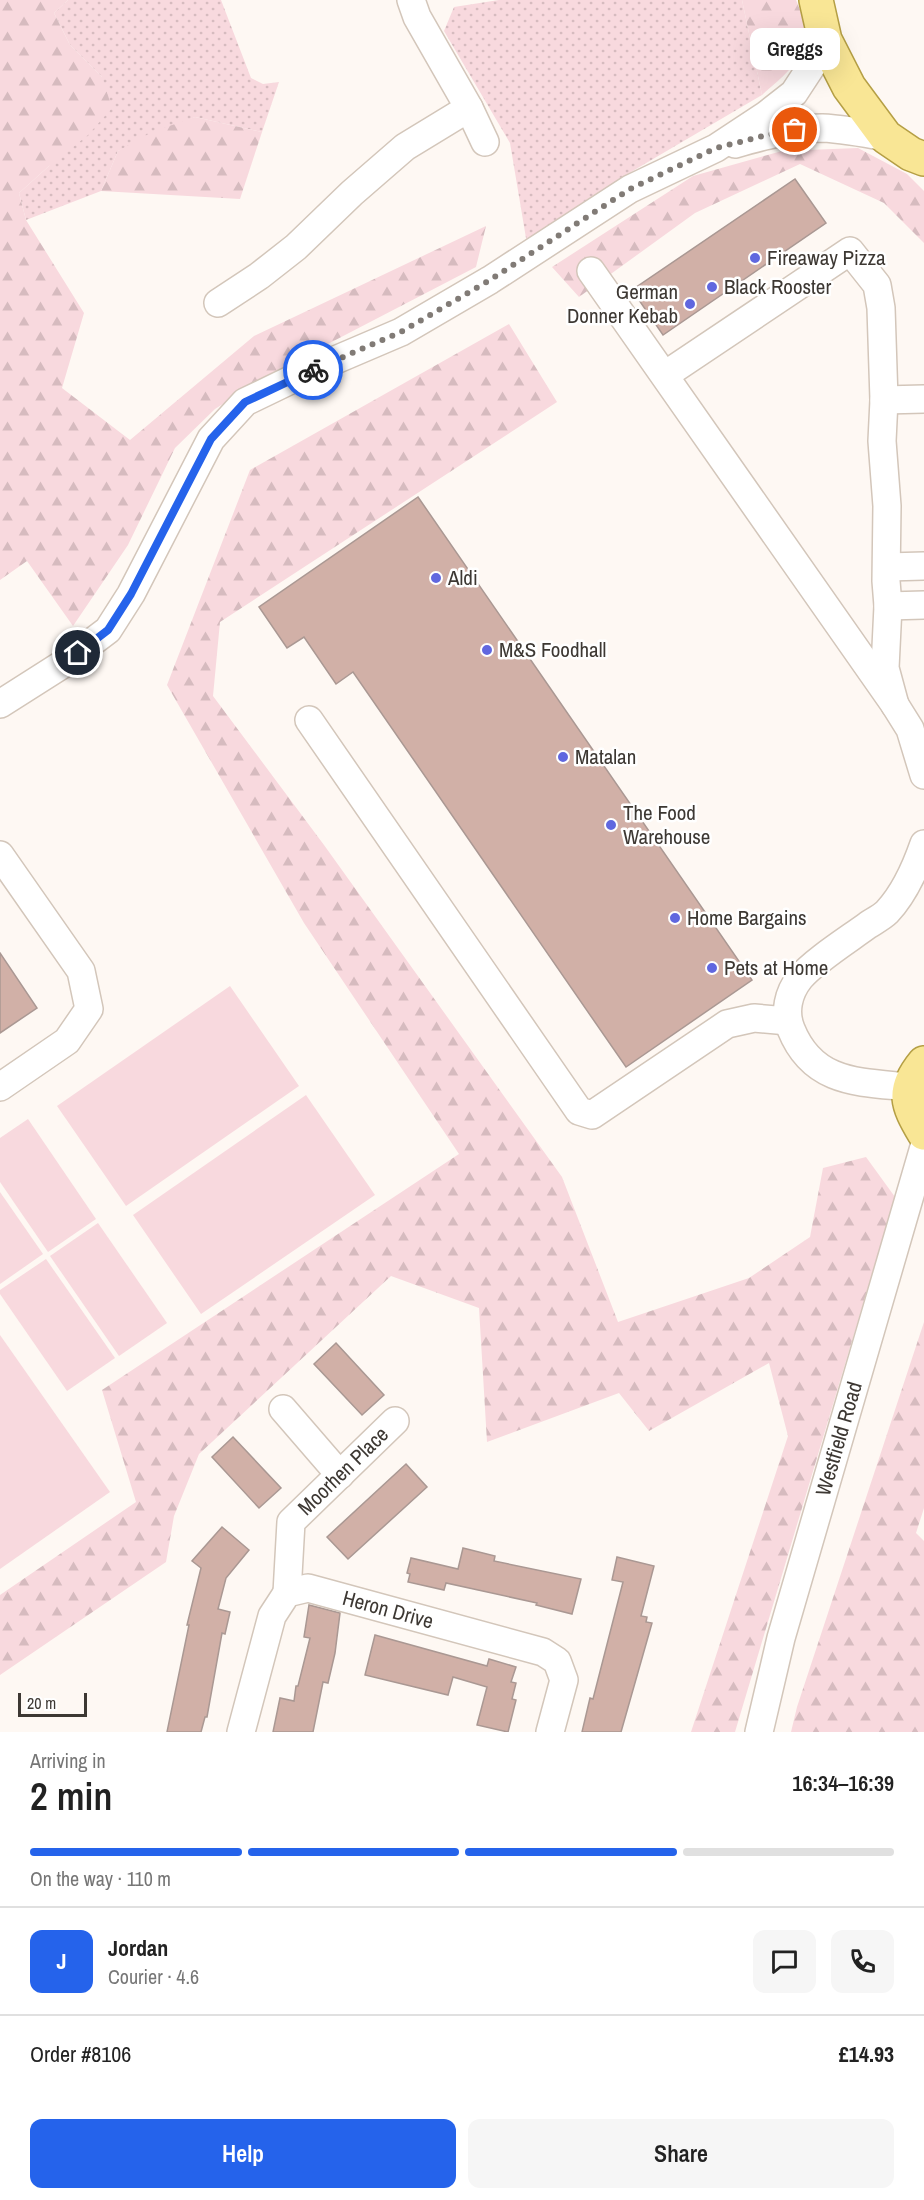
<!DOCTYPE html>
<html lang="en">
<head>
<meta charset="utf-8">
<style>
  :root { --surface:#fff; --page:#f6f6f6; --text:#222; --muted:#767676; --line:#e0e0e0; --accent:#2563eb }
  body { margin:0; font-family:"Archivo Narrow",sans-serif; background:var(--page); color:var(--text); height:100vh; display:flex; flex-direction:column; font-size:22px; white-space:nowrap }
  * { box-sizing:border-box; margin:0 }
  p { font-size:20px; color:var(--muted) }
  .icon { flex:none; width:33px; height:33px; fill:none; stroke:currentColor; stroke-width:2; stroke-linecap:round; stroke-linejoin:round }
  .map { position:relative; height:1732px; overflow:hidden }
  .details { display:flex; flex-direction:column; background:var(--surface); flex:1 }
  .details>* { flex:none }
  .scale { position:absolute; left:18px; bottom:15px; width:69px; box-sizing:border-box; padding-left:6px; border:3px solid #3d3833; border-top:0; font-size:16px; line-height:21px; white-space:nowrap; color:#3d3833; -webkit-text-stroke:4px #fff; paint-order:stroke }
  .pin { position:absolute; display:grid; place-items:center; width:51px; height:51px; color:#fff; margin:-26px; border:3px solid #fff; border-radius:50%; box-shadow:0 2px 6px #0007 }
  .courier { position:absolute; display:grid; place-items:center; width:60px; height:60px; margin:-30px; border:4px solid #2563eb; border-radius:50%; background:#fff; color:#222; box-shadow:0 2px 8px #0007 }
  .bubble { position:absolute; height:42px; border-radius:12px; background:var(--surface); box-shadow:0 6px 24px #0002; font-size:20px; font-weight:600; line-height:42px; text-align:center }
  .summary em { font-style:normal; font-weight:600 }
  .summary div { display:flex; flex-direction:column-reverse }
  .summary { display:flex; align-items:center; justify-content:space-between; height:102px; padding:0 30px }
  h1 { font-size:39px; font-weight:600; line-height:45px }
  .bar { display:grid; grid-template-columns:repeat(4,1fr); gap:9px 6px; align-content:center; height:72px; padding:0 30px }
  .bar i { height:8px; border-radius:4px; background:var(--line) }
  .bar .current { background:var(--accent) }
  .bar p { grid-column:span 4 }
  .line { display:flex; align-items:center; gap:15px; padding:0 30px; border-top:2px solid var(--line) }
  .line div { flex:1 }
  .round { display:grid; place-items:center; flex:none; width:63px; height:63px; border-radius:12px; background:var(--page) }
  .button { display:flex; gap:12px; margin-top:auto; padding:12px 30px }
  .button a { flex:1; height:69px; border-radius:12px; background:var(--accent); color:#fff; font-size:24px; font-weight:600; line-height:69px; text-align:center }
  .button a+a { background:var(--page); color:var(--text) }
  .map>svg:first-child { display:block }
  .grass { fill:url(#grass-dots) }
  .forest { fill:url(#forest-firs) }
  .pitch { fill:#f8d9de }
  .building { fill:#d1b0a7; stroke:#aa9893; stroke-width:1.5 }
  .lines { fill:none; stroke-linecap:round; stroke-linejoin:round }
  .minor-casing { stroke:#d3c6ba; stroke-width:30 }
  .major-casing { stroke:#b59f45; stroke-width:36 }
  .minor { stroke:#fff; stroke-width:27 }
  .major { stroke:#f9e695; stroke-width:33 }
  .done { stroke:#817b76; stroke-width:6; stroke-dasharray:0 10.8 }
  .route { stroke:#2563eb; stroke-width:8 }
  .poi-dot { fill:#6067df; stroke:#fff; stroke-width:2 }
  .labels { text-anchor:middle; stroke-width:5; stroke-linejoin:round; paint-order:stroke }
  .poi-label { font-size:21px; fill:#3d3833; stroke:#fff; text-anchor:start }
  .street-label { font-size:21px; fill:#3d3833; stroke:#fff }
</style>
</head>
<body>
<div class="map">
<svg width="924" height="1732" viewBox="0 0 924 1732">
  <defs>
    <pattern id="grass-dots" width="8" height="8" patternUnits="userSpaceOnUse" patternTransform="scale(1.5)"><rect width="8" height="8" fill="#f8d9de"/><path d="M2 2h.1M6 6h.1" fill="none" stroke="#d6bbbf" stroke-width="1.8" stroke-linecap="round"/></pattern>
    <pattern id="forest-firs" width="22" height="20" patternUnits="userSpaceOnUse" patternTransform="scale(1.5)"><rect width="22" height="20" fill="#f8d9de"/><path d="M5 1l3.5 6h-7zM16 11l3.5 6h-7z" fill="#d6bbbf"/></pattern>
  </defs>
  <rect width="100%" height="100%" fill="#fef8f3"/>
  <g class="grass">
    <path d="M68,0H221L251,78L263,84L279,82L262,132L195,117L118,151L101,191L26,220L19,193L49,166L102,77L70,45L54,13Z"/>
    <path d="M499,0H742L762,95L619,179L527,244L510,143L444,31L454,7Z"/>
  </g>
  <g class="forest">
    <path d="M0,0H68L54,13L70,45L102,77L112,108L88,135L49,166L19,193L26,220L84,313L62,388L130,440L254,336L486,226L476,267L272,373L215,409L175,448L128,545L73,626L27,561L0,580Z"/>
    <path d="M742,0H796C799,8 804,18 806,27C810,57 782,77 762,95Z"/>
    <path d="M195,117L262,132L240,199L101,191L118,151L152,132Z"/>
    <path d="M858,148L907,174L924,191V243L884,203L800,164L695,213L579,297L552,267L693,176L782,151Z"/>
    <path d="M509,324L557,402L220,622L213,696L324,845L562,1177L618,1322L749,1278L810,1237L823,1168L866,1157L895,1197L735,1732H691L788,1436L769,1363L649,1431L619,1393L487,1442L479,1308L391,1276L199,1454L174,1516L166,1562L0,1675V1595L136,1502L102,1390L459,1154L304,923L167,685L250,470Z"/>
    <path d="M924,1322V1508L916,1533L924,1541V1732H791L797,1707Z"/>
  </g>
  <g class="pitch">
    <path d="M230,986L299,1086L126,1206L57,1106Z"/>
    <path d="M306,1095L375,1195L201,1314L133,1215Z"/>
    <path d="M28,1119L96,1219L48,1252L0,1182V1138Z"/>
    <path d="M0,1192L43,1254L0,1284Z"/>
    <path d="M98,1223L167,1323L119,1356L50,1256Z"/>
    <path d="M46,1259L115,1358L67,1391L0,1294V1290Z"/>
    <path d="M0,1335L110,1492L0,1569Z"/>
  </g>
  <g class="building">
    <path d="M795,179L826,223L663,335L632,290Z"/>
    <path d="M418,497L752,980L626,1067L353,672L336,684L304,637L287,648L259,607Z"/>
    <path d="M0,953L37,1008L0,1033Z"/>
    <path d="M336,1343L384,1395L362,1415L314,1364Z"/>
    <path d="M233,1437L281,1488L259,1508L212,1457Z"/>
    <path d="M406,1464L427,1487L348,1559L327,1537Z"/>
    <path d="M222,1527L249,1550L226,1578L218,1609L230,1612L225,1634L222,1633L207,1717H205L201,1732H167L189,1625H187L201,1568L192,1561Z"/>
    <path d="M463,1548L495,1556L494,1561L581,1579L572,1614L536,1605L537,1603L446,1583L444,1590L408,1582L410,1574L407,1573L411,1558L458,1569Z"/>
    <path d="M617,1557L654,1566L641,1616L647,1617L646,1622L652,1623L621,1732H582L590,1698L593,1699L623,1582L612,1580Z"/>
    <path d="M309,1605L340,1613L335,1653L328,1683L323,1682L313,1732H273L280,1698L294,1701L296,1686H298L310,1638L304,1637Z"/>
    <path d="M375,1635L487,1666L489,1659L516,1667L511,1682L516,1683L512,1699L516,1700L508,1732L477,1725L487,1687L453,1677L448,1695L365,1675Z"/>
  </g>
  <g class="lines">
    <defs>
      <g id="minor">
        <path d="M411,0L417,17L469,108L485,142"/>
        <path d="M735,144C763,136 792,128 822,128C844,129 865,133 886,137"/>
        <path d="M591,271L895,705L910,729L924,775"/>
        <path d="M218,303L259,276L296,247L352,193L405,147L469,108"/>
        <path d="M665,375L850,251L877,285L881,308L884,400L882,441L887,506L886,581L888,606L885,668L895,705"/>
        <path d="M884,400L924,399"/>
        <path d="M887,567L924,566"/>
        <path d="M888,606L924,605"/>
        <path d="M0,704L63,664L108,630L131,594L211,439L245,402L305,373L401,332L490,280L630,189L716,148L766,115L794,93L813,64L825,40"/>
        <path d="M309,720L579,1111L592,1115L727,1024L754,1018L788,1021"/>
        <path d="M0,855L81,971L89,1009L67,1041L0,1087"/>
        <path d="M909,1087C859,1082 813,1084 791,1029C784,1012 788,993 800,978C814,961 849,939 868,925C874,921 882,917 887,912C904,894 916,867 924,844"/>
        <path d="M283,1409L340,1475"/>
        <path id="s1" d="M287,1593L291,1522L395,1421"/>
        <path id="s2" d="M241,1732L272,1616L287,1593L308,1588L543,1652L557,1661L564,1680L550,1732"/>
        <path id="s3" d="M759,1732L781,1638L924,1147"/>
      </g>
      <g id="major">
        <path d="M816,0L825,40L849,87L886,137L911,154L924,159"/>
        <path d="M924,1063C901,1091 907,1104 924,1133"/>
      </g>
    </defs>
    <use href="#minor" class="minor-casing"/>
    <use href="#major" class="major-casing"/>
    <use href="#minor" class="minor"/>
    <use href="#major" class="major"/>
  </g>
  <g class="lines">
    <path class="done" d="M313,370L401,332L490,280L630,189L716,148L775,133L795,130"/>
    <path class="route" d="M78,653L108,630L131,594L211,439L245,402L313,370"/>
  </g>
  <g class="poi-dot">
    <circle cx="755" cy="258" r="6"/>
    <circle cx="712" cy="287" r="6"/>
    <circle cx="690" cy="304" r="6"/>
    <circle cx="436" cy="578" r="6"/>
    <circle cx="487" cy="650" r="6"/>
    <circle cx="563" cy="757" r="6"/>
    <circle cx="611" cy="825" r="6"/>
    <circle cx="675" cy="918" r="6"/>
    <circle cx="712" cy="968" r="6"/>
  </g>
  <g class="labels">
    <g class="poi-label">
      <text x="767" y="265">Fireaway Pizza</text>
      <text x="724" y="294">Black Rooster</text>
      <text x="678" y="299" text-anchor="end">German<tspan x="678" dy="24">Donner Kebab</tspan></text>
      <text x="448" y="585">Aldi</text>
      <text x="499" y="657">M&amp;S Foodhall</text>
      <text x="575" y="764">Matalan</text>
      <text x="623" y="820">The Food<tspan x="623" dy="24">Warehouse</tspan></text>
      <text x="687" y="925">Home Bargains</text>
      <text x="724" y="975">Pets at Home</text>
    </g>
    <g class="street-label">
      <text dy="7" stroke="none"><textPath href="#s3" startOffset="304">Westfield Road</textPath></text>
      <text dy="7" stroke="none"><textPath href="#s1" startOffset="144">Moorhen Place</textPath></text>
      <text dy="7" stroke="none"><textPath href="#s2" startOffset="252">Heron Drive</textPath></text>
    </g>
  </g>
</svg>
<div class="scale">20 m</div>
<div class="pin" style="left:795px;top:130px;background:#ea580c"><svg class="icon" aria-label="bag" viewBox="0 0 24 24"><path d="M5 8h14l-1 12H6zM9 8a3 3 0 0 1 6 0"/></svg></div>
<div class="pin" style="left:78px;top:653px;background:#1f2937"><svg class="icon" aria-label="home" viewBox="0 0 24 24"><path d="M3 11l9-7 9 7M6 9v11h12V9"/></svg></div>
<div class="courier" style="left:313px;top:370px"><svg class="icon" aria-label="bike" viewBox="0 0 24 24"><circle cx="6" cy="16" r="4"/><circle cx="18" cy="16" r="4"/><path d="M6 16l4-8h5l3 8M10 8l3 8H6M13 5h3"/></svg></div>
<div class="bubble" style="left:750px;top:28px;width:90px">Greggs</div>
</div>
<section class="details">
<div class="summary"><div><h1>2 min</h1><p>Arriving in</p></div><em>16:34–16:39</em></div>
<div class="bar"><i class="current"></i><i class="current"></i><i class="current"></i><i></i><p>On the way · 110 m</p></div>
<div class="line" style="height:108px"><b class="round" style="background:var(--accent);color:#fff">J</b><div><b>Jordan</b><p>Courier · 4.6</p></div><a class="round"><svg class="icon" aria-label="chat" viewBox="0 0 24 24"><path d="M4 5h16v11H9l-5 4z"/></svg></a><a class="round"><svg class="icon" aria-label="phone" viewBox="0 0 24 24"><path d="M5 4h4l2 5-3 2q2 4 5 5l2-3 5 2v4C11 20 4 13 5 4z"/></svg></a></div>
<div class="line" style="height:78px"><div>Order #8106</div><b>£14.93</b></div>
<div class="button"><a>Help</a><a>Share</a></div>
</section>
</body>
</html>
